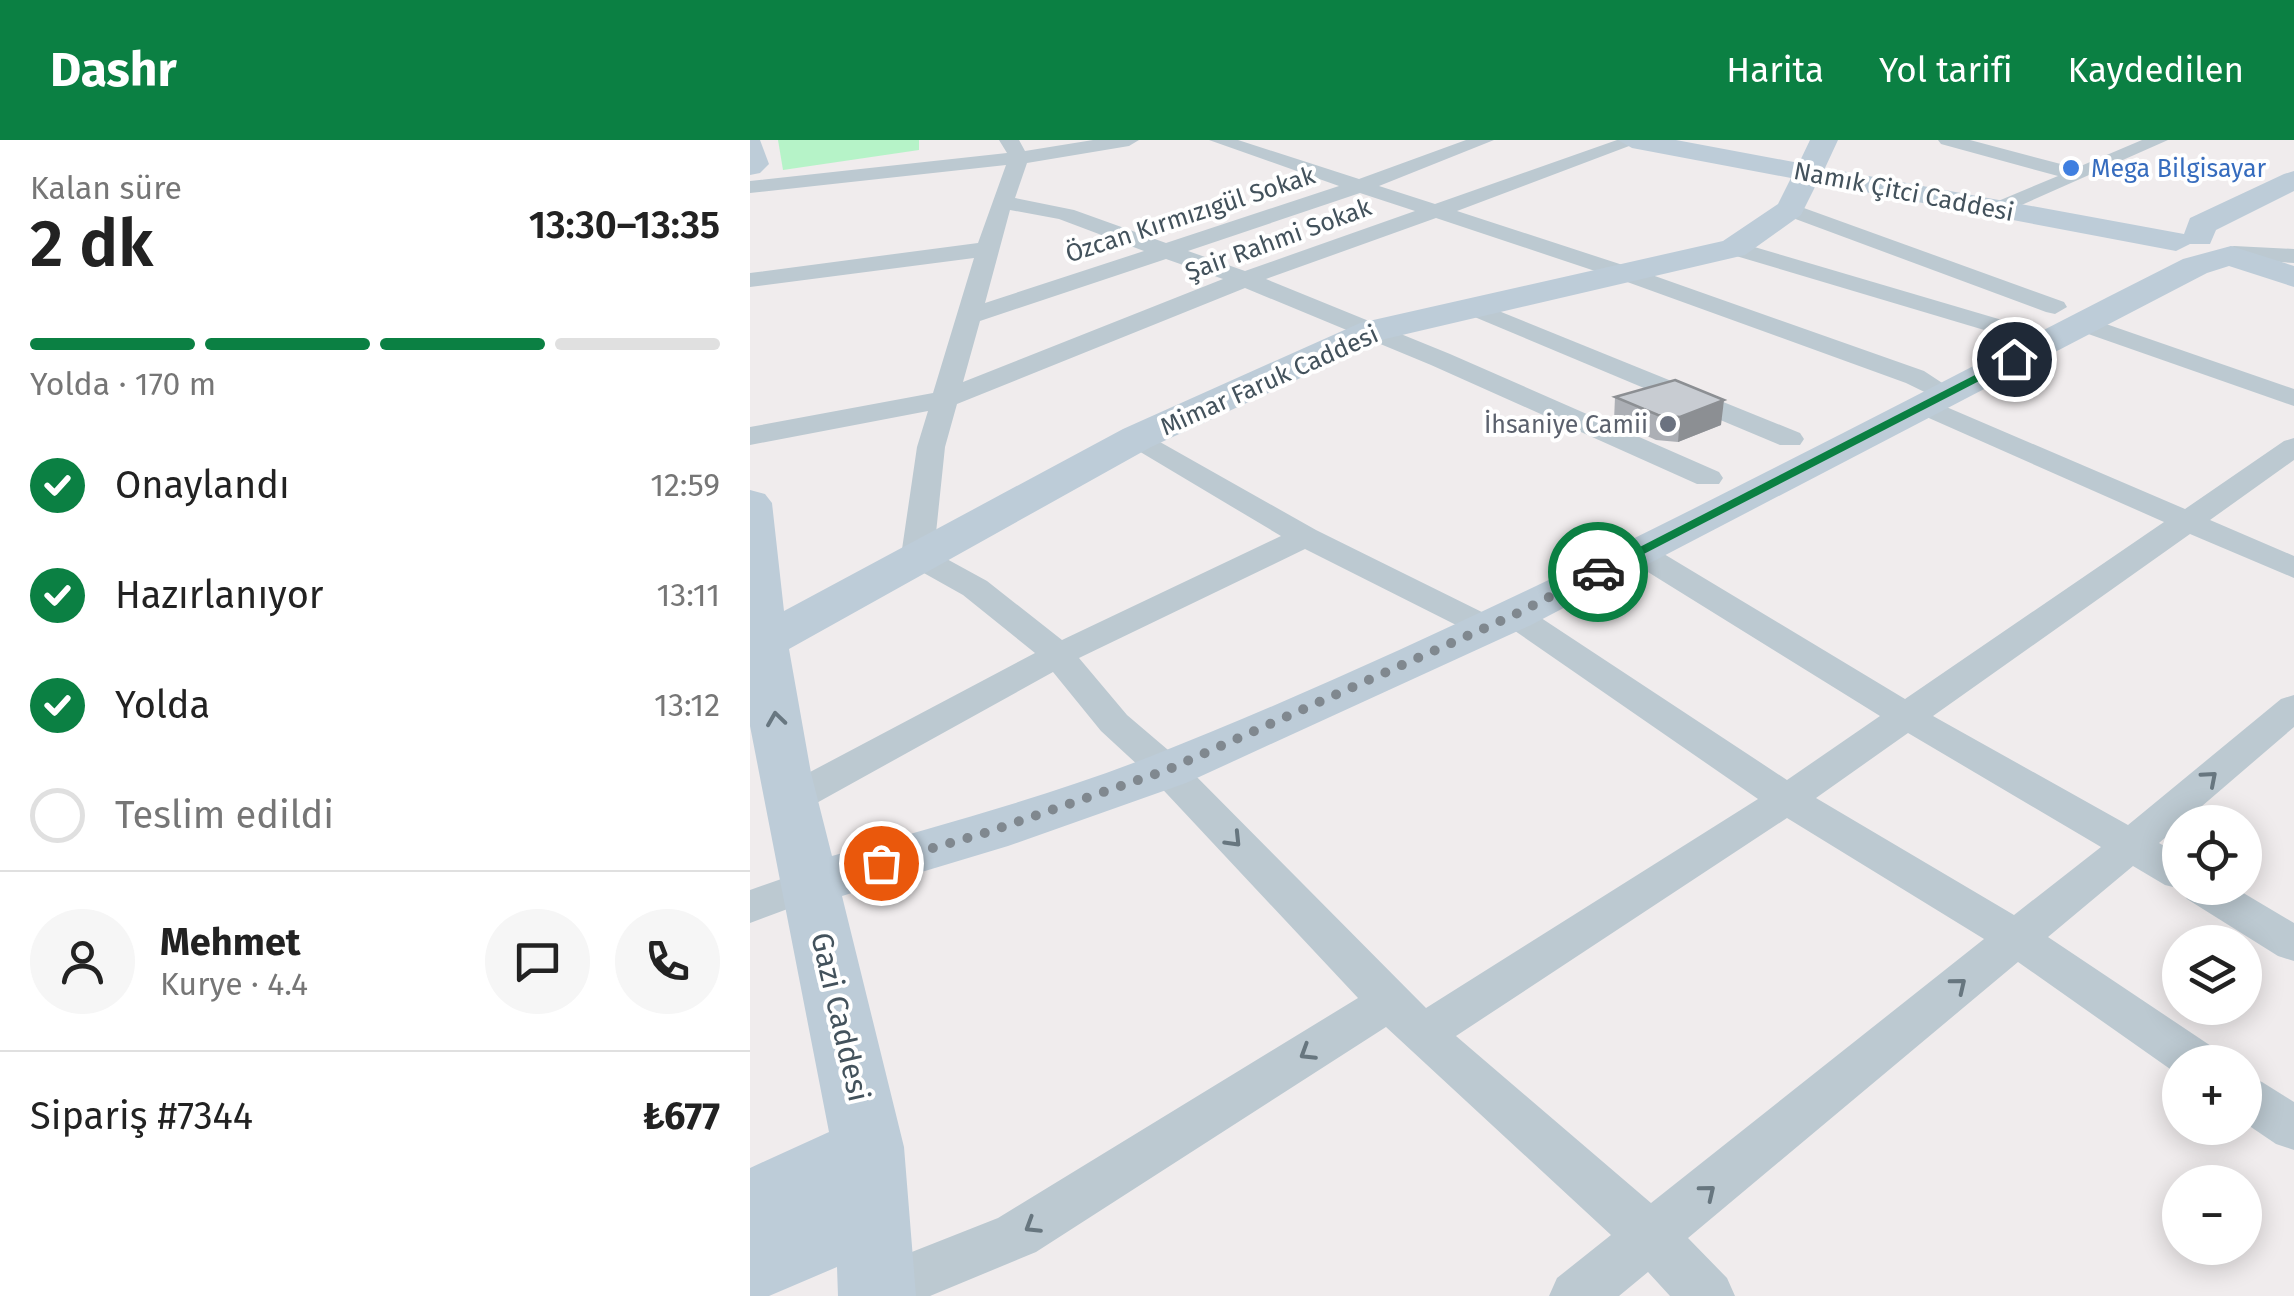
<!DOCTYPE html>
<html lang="tr">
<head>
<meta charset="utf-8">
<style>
  :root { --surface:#fff; --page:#f6f6f6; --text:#222; --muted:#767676; --line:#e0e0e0; --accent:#0b8043 }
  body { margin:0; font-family:"Fira Sans",sans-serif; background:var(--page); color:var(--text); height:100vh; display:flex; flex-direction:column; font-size:38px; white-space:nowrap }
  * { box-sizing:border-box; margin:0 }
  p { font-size:32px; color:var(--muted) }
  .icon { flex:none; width:55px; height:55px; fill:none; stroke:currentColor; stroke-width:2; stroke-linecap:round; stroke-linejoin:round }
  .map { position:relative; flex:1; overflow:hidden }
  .panel { display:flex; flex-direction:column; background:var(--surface); width:750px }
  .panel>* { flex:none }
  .fabs { position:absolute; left:1412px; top:665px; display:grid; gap:20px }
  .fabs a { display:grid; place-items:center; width:100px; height:100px; border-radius:50%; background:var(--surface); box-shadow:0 5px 25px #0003; font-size:50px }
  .pin { position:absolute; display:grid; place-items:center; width:85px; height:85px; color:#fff; margin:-42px; border:5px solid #fff; border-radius:50%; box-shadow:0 2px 10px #0007 }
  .courier { position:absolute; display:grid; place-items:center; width:100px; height:100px; margin:-50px; border:8px solid #0b8043; border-radius:50%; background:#fff; color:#222; box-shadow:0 2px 12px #0007 }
  .headline em { font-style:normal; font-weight:600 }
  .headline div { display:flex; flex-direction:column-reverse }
  .headline { display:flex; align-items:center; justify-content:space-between; height:170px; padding:0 30px }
  h1 { font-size:65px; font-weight:600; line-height:75px }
  .bar { display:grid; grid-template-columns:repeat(4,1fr); gap:15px 10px; align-content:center; height:120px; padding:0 30px }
  .bar i { height:12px; border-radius:8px; background:var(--line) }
  .bar .active { background:var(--accent) }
  .bar p { grid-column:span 4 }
  .line { display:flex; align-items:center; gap:25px; padding:0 30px; border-top:2px solid var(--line) }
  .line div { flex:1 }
  .round { display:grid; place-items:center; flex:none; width:105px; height:105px; border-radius:52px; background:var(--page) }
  ol { padding:0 30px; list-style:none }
  li { display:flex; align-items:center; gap:30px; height:110px }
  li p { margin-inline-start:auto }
  li .icon { padding:10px; border-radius:50%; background:var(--accent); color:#fff; stroke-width:4 }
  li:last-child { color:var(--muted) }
  li i { width:55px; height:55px; border:5px solid var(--line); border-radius:50% }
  header { display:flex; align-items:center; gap:60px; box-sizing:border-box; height:140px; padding:0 50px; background:var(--accent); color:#fff }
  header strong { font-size:48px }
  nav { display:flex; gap:55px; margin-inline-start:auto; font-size:35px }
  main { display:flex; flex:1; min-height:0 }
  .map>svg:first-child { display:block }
  .green { fill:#b6f3c8 }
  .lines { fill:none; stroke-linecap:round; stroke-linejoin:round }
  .street { fill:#bcc9d1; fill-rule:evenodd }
  .secondary { fill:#bdccd8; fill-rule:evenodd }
  .wall { fill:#acafb5 }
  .shaded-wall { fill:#8c8f93 }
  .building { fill:#c8ccd2; stroke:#8c8f93; stroke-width:2.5 }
  .oneway { stroke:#687781 }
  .oneway2 { stroke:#67767f }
  .route { fill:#0b8043 }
  .done { stroke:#80888f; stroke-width:10; stroke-dasharray:0 18 }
  .shop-dot { fill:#3f7fe0; stroke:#fff; stroke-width:4 }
  .worship-dot { fill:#6b7280; stroke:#fff; stroke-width:4 }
  .labels { text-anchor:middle; stroke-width:8; stroke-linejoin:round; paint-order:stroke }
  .far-shop-label { font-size:25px; fill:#366cbe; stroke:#fff; text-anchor:start }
  .far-street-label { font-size:25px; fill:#43525c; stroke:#fff }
  .far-worship-label { font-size:25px; fill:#5b616d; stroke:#fff; text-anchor:end }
  .street-label { font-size:30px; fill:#43525c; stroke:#fff }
</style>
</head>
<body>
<header>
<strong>Dashr</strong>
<nav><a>Harita</a><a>Yol tarifi</a><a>Kaydedilen</a></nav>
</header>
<main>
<section class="panel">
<div class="headline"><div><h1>2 dk</h1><p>Kalan süre</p></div><em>13:30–13:35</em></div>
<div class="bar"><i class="active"></i><i class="active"></i><i class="active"></i><i></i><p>Yolda · 170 m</p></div>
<ol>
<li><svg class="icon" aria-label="check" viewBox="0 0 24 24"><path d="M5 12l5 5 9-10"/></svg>Onaylandı<p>12:59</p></li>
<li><svg class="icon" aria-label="check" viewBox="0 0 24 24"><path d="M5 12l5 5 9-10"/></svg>Hazırlanıyor<p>13:11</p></li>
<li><svg class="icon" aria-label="check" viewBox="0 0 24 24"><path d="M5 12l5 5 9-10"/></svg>Yolda<p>13:12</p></li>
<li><i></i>Teslim edildi</li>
</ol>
<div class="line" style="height:180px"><a class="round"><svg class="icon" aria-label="person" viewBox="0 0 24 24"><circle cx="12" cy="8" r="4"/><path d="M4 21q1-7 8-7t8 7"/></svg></a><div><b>Mehmet</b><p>Kurye · 4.4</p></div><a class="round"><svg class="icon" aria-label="chat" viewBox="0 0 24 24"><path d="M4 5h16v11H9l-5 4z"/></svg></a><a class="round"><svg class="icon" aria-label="phone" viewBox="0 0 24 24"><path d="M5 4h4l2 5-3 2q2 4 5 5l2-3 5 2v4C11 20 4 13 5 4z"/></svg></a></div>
<div class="line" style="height:130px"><div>Sipariş #7344</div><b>₺677</b></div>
</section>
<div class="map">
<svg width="1544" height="1156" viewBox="0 0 1544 1156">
  <rect width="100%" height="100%" fill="#f0eced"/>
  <path class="green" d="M28,0H169V10L33,30Z"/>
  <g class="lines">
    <g class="street">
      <path d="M249,0H269L275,11L343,0H389L379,6L277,23L265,58L324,70L416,103L589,46L459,0H488L609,39L716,0H744L629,46L685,64L867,0H895L707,71L885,129L1174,231L1209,254L1195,262L1156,243L869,139L686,78L516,139L700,214L969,332L973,338L969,344H947L681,225L495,148L207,264L195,307L184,412L237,441L312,500L531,396L377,304L373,298L377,292L387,289L566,390L748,480L753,487L748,494L736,497L724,494L555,409L329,518L377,575L431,621L676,868L1008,659L752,482L747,475L752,468L764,465L776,468L1037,640L1130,576L877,419L872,412L877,405H899L1155,559L1414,382L1163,271L1159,265L1163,259L1173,257L1435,369L1534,301L1544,298V320L1460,380L1544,416V438L1440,394L1183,576L1378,685L1531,559L1544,555V587L1409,703L1430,715V748H1485L1544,783V821L1528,816L1437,759L1431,749L1415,745L1383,726L1298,797L1464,908L1471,922H1430V936L1268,822L938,1098L977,1138L985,1156H920L898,1132L869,1156H799L807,1138L861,1095L636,887L286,1112L180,1156H100L106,1134L248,1078L608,858L403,639L351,591L303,532L54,670L40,673L26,670L20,660L26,650L285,513L213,455L156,423L151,416L167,307L178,271L0,305V287L183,253L224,118L0,147V133L228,103L256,25L0,53V41L257,13ZM610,53L665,71L495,131L438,111ZM260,70L309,79L394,111L235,163ZM416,119L473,139L213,242L230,181ZM1158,593L1351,707L1264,775L1066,658ZM1037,678L1234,799L901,1063L706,896Z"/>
      <path d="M1188,0H1220L1326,28L1392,0H1418L1249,75L1241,74L1238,69L1241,64L1308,36L1191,4Z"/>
      <path d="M1040,63L1314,162L1317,167L1305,174L1296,172L1032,74L1029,69L1032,64Z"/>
      <path d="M984,101L1269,185L1273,190L1269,195H1251L976,113L973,108L976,103Z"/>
      <path d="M1484,106L1544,109V123L1476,118L1473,113L1476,108Z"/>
      <path d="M724,161L1050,293L1054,299L1050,305H1030L715,173L712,168L715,163Z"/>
      <path d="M1333,176L1544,249V266L1324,189L1320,184Z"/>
      <path d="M60,729L75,733L81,744L75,755L0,783V750Z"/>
      <path d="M1495,936L1512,942L1544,962V1010L1526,1004L1495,983Z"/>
    </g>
    <g class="secondary">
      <path d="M0,0H10L19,24L10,33L0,35Z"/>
      <path d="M868,0H926L1049,23L1060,0H1088L1075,28L1434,94L1440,78L1534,34L1544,31V51L1466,90L1460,104H1440L1426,111L1067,43L1051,75L995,115L635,199L401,307L39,509L61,633L82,716C188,686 296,657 399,617C755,476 1092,291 1433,119L1481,106L1544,126V147L1479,126L1457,133L781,485L436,643L258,706L92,756L154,1007L166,1156H88L87,1127L19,1156H0V1028L79,992L0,586V350L15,354L22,363L34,471L373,289L610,183L973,101L1028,64L1041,38L882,8Z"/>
    </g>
  </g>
  <path class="wall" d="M865,257L971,285L928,302L906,300L864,281Z"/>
  <path class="shaded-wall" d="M974,260L971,285L928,302L930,277Z"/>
  <path class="building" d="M925,240L974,260L930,277L908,275L865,257Z"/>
  <defs><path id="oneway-chevron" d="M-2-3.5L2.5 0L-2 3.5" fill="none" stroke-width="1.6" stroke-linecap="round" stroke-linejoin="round" transform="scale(2.5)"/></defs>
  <use class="oneway" href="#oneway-chevron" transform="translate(26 579) rotate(-98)"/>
  <g class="oneway2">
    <use href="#oneway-chevron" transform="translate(1460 638) rotate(-41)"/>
    <use href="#oneway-chevron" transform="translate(484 700) rotate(46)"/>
    <use href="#oneway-chevron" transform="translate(1209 845) rotate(-39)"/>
    <use href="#oneway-chevron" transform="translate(557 913) rotate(148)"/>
    <use href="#oneway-chevron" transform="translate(958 1052) rotate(-39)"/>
    <use href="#oneway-chevron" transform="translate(282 1086) rotate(148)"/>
  </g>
  <path class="route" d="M1264,215L1268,221L853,435L841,432Z"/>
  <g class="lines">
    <path class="done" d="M131,723L238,692L417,630L764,475L848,432"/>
  </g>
  <circle class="shop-dot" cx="1321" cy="28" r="10"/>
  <circle class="worship-dot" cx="918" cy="284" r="10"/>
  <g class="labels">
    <g class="far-shop-label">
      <text x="1341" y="37">Mega Bilgisayar</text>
    </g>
    <g class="far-street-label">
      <text transform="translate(1154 51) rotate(11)" y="9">Namık Çitci Caddesi</text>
      <text transform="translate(440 74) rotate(-18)" y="9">Özcan Kırmızıgül Sokak</text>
      <text transform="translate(528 99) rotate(-20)" y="9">Şair Rahmi Sokak</text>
      <text transform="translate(519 240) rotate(-24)" y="9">Mimar Faruk Caddesi</text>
    </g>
    <g class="far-worship-label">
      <text x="898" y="293">İhsaniye Camii</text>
    </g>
    <g class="street-label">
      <text transform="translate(90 877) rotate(77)" y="10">Gazi Caddesi</text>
    </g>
  </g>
</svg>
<div class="fabs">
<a><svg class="icon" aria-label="locate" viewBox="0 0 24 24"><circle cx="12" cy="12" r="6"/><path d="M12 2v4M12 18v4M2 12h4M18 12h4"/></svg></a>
<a><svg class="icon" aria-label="layers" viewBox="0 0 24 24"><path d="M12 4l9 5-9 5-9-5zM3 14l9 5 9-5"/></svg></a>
<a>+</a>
<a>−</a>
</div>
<div class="pin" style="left:131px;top:723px;background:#ea580c"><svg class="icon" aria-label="bag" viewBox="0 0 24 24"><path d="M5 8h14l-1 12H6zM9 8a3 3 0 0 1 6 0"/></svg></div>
<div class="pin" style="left:1264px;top:219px;background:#1f2937"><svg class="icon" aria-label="home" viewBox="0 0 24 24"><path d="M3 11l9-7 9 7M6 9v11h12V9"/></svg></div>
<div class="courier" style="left:848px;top:432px"><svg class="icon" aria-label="car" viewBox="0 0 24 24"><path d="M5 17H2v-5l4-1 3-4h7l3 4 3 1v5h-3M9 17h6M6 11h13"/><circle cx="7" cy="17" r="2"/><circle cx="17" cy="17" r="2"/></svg></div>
</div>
</main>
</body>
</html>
